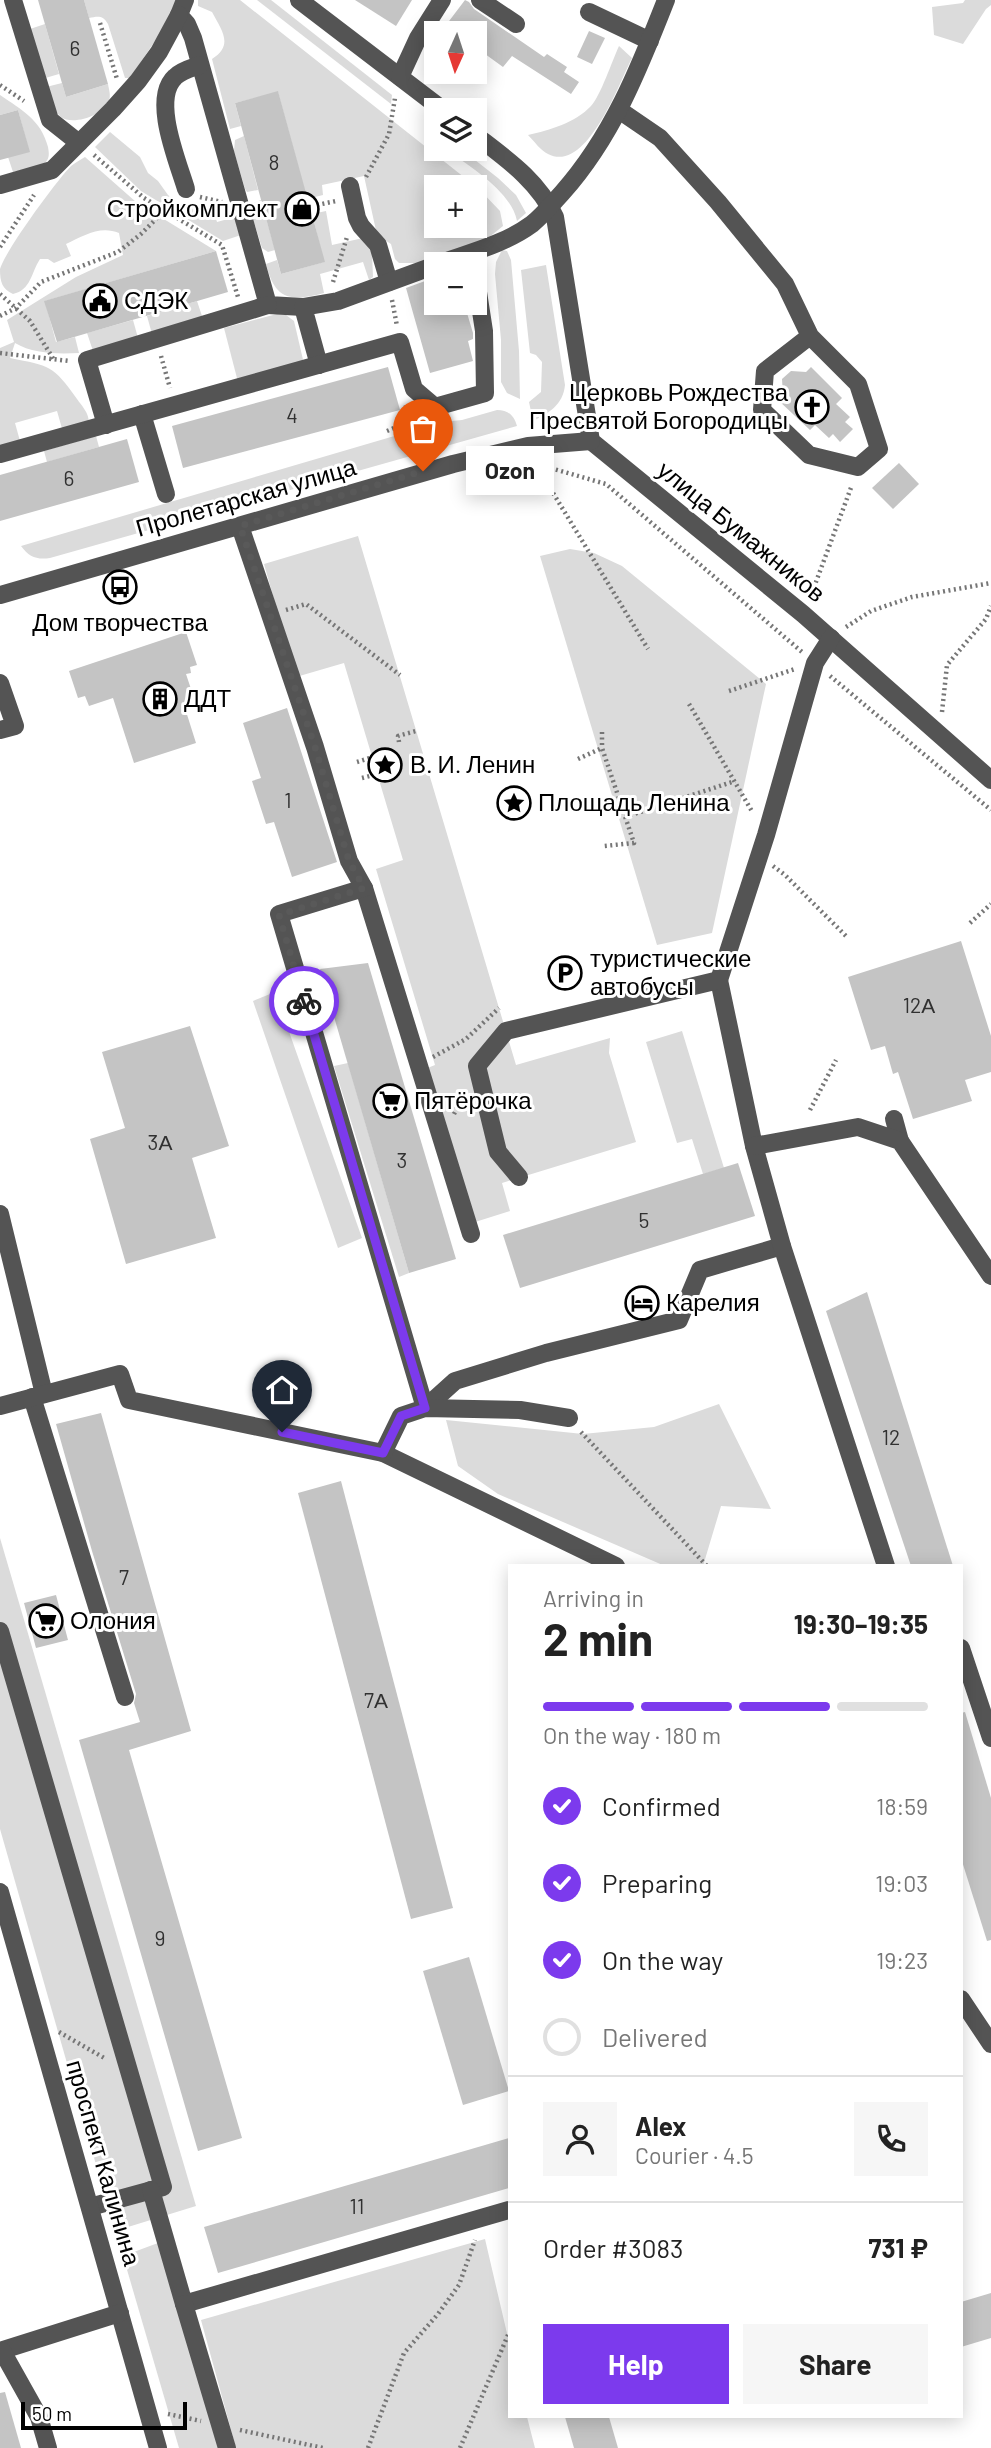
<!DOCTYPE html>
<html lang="en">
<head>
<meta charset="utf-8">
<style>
  :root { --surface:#fff; --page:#f6f6f6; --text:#222; --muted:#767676; --line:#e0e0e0; --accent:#7c3aed }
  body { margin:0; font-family:Barlow,sans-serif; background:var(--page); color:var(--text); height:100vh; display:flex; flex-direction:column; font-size:26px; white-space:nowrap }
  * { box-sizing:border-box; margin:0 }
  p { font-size:23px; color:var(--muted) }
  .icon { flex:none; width:38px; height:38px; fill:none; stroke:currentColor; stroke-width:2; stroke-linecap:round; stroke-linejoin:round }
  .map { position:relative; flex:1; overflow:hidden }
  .details { position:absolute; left:508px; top:1564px; width:455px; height:854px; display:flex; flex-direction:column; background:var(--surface); border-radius:0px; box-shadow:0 4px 18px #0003 }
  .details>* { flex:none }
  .needle { width:46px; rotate:183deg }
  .controls { position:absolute; left:424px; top:21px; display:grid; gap:14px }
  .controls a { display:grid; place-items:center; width:63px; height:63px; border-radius:0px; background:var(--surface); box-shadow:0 4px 18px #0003; font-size:35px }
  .scale { position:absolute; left:21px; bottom:18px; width:166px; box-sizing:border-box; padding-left:7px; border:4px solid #000; border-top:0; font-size:19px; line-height:24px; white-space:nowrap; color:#000; -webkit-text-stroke:5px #fff; paint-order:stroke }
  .pin { position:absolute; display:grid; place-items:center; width:60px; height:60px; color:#fff; margin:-72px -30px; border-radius:50% 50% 50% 0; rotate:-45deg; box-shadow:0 0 7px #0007 }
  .pin .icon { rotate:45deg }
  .courier { position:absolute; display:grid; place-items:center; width:70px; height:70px; margin:-35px; border:5px solid #7c3aed; border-radius:50%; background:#fff; color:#222; box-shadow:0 2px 9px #0007 }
  .bubble { position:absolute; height:49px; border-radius:0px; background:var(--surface); box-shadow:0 4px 18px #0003; font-size:23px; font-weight:700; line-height:49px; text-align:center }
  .head em { font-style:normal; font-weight:700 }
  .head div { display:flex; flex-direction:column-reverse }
  .head { display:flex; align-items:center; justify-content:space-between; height:119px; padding:0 35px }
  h1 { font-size:46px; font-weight:700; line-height:52px }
  .bar { display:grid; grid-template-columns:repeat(4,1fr); gap:10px 7px; align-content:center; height:84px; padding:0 35px }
  .bar i { height:9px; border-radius:5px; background:var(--line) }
  .bar .current { background:var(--accent) }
  .bar p { grid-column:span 4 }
  .line { display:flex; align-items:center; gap:18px; padding:0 35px; border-top:2px solid var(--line) }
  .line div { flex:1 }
  .round { display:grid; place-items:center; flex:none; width:74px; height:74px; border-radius:0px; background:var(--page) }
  ol { padding:0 35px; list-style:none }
  li { display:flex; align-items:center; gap:21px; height:77px }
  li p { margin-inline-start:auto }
  li .icon { padding:7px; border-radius:50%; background:var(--accent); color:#fff; stroke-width:4 }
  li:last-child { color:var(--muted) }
  li i { width:38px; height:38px; border:4px solid var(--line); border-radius:50% }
  .action { display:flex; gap:14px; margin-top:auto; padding:14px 35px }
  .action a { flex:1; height:80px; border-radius:0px; background:var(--accent); color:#fff; font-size:28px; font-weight:700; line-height:80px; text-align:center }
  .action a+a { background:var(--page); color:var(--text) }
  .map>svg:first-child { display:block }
  .green { fill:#dbdbdb; fill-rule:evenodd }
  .building { fill:#c4c4c4 }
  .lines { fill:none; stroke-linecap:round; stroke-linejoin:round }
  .path { stroke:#767676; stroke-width:4.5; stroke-dasharray:2 3.5; stroke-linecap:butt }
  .minor { stroke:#545454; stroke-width:18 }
  .done { stroke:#595959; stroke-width:7; stroke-dasharray:0 12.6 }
  .route { stroke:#7c3aed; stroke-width:9 }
  .labels { text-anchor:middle; stroke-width:6; stroke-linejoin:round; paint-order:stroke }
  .number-label { font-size:21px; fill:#313131 }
  .poi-label { font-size:24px; fill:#000; stroke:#fff; text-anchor:start }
  .street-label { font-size:24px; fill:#000; stroke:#fff }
</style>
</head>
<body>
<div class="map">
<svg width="991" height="2448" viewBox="0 0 991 2448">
  <rect width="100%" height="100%" fill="#fff"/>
  <g class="green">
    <path d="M84,0H177L159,35L130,78H125L108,24C103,15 98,16 89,18Z"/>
    <path d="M198,0H240L479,189L500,211L503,226L488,238L418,263H399L395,259L391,244L377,235L364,176L322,185L323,195L307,199L278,92L235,103L241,126L230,129L212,59C234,45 222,31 212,12L198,6ZM436,187H474V226H436Z"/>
    <path d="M257,0H271L392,95L391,104Z"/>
    <path d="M965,0H991V5L986,9L963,44L934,35L932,7L963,3Z"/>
    <path d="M45,24L59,74L42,79L27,30Z"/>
    <path d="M619,46L632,58C619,83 587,174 548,154C541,151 534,141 528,135C550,130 575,123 591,106C601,95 612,61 619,46Z"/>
    <path d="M62,83L66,97L108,84C109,90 111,95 109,101C104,115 73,126 61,117C53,111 50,96 46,87Z"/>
    <path d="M0,95C22,110 41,120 48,147C49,153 50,158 45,163C37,168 22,170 13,172L8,157L29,151L18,110L0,115Z"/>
    <path d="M110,132L140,157L148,173L158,181L168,195L177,203L194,209H213L217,222L235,217L241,235L223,241L141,191L95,147Z"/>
    <path d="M244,136L258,190L247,192L245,189L234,151L235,140Z"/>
    <path d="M446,149H461L498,178L516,195L526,213L517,221C511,191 470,167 446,149Z"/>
    <path d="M85,157L136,202L216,251L45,301L56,342L75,337L79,353C58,354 33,354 15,343L10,358C50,366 53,365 77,399C82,406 89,413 89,423L63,432L57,411L15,423L20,441L0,446V348L14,342L7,320L76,277L123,255L119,233C100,225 83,236 66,244L71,256L54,263L48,259H40C31,273 31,290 13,294C2,289 0,282 0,269C5,251 57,180 71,166C75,163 80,160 85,157Z"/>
    <path d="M261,200L275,250L268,252L262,248L250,209L253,203Z"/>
    <path d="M326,211L332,245L363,238L372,253L373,277L369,280L363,262L320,274L324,293C290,302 275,300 266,264L277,260L281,274L324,262L312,214Z"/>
    <path d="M502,250L507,251L511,260L519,351L520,399L507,393L501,382V340L495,274L496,262Z"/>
    <path d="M546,265L565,385C563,405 549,413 533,421L529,402L541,392L542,362L536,355L530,353L521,270Z"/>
    <path d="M197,301L203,319L152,334L147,316Z"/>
    <path d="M277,314L286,315L294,321L304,364L238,382L224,328Z"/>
    <path d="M133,320L138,338L93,351L87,333Z"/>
    <path d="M497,410C508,410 514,415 517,426L50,558C37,560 29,557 21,546L442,422L462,420Z"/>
    <path d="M96,436L99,447L47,462L44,451Z"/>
    <path d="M358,536L516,1065L610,1038L609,1053L636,1142L502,1183L510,1211L472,1223L425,1069L435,1065L376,869L403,860L344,663L296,677L264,564Z"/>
    <path d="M570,549L594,553L622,566L766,684L712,933L657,945L540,556Z"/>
    <path d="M275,992L362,1238L338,1248L253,1001Z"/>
    <path d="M682,1031L724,1168L703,1174L692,1139L677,1143L646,1042Z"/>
    <path d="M348,1063L409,1273L399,1277L334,1066Z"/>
    <path d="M719,1404L771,1509L721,1506L703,1566H665L498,1494L458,1466L446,1420L583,1434L654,1427Z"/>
    <path d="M0,1538L196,2206L115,2231L0,1829Z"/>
    <path d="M485,2239L509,2342V2417H527L535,2448H236L201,2320Z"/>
    <path d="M166,2240L226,2448H179L123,2256Z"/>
  </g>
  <g class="building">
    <path d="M38,0H84L108,84L66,97Z"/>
    <path d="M355,0H412L396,26Z"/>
    <path d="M465,0L469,2L474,9L544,57L547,54L567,67L564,72L579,82L571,94L512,56L503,67L474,46V33H440Z"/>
    <path d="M589,31L605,38L592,64L577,57Z"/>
    <path d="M278,91L325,262L281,274L235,103Z"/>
    <path d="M18,110L30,152L0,160V115Z"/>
    <path d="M216,251L228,292L57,342L44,301Z"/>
    <path d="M436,277V303H464L473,333V339L468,341L473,361L430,373L406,288Z"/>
    <path d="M388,367L400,410L183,468L172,426Z"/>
    <path d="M811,367L842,398L836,404L850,417L845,422L853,429L840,442L833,434L829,438L815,425L810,430L778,400L783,395L782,379L791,371L806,372Z"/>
    <path d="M127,439L139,482L0,521V475Z"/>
    <path d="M899,463L919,484L893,509L872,488Z"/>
    <path d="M186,632L197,665L190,667L191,673L186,674L195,701L184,705L196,743L134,763L113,698L89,706L85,696L78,698L69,671Z"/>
    <path d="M287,708L337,862L292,877L274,822L266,824L252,781L261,778L243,723Z"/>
    <path d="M961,941L991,1036V1072L965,1080L972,1101L913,1119L898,1072L893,1074L885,1046L871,1050L848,977Z"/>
    <path d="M368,963L456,1259L409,1273L320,969Z"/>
    <path d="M190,1026L229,1146L192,1158L216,1238L126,1264L90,1139L125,1128L102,1052Z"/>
    <path d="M738,1163L755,1216L520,1288L503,1235Z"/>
    <path d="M867,1292L953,1566H911L826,1311Z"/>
    <path d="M101,1413L191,1731L129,1750L242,2138L198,2151L79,1740L140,1722L134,1703L136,1694L92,1551L56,1424Z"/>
    <path d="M341,1481L453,1908L411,1919L298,1493Z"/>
    <path d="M56,1595L68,1640L36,1648L24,1603Z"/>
    <path d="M965,1712L991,1798V1940L987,1941L961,1858V1713Z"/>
    <path d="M469,1957L509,2091L463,2105L423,1971Z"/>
    <path d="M509,2138V2188L218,2273L204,2227Z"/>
    <path d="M991,2293V2338L961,2347V2302Z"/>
    <path d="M5,2392L21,2448H0V2393Z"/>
    <path d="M565,2417H609L618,2448H574Z"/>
  </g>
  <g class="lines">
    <g class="path">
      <path d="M100,23L117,79"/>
      <path d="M0,85L24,101"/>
      <path d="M94,155L144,198L222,245L238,297"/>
      <path d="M366,177L389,134L395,98"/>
      <path d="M200,197L222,202"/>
      <path d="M317,205L336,201"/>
      <path d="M0,247L34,195"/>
      <path d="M333,282L347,237"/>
      <path d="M0,294L30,321L54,360"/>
      <path d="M392,300L397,326"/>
      <path d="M0,316L16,308L41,282L118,252L141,234L174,201"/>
      <path d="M0,353L69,361"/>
      <path d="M161,356L170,388"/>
      <path d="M387,431L399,426L406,406"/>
      <path d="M536,465L648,649"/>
      <path d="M540,465L606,484L802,652"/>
      <path d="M810,598L852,485"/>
      <path d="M286,610L306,604L400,675"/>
      <path d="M846,627L871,611L912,597L991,583"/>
      <path d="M830,676L991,810"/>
      <path d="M729,691L795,669"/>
      <path d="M689,704L753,813"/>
      <path d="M942,712L947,665L986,619L991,606"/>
      <path d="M602,732V748"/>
      <path d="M399,742L398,736L416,731"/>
      <path d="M578,759L602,748L634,843L604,846"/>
      <path d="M357,762L376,756"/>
      <path d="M362,778L381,773"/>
      <path d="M625,817L735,781"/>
      <path d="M773,866L785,875L848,938"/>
      <path d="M970,923L991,904"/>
      <path d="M433,1057L466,1039L499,1008"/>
      <path d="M810,1110L836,1060"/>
      <path d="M454,1114L464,1094"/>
      <path d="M581,1432L707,1566"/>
      <path d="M59,2032L106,2059"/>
      <path d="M168,2414L201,2421"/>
      <path d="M240,2430L323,2448"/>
      <path d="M368,2448L404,2353L438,2314L459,2285L475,2240"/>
      <path d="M460,2448L508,2335"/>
    </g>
    <g class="minor">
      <path d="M13,0L50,120L79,143"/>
      <path d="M185,0L179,15L187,24L193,38L268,305L303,307"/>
      <path d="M299,0L443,110"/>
      <path d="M480,0L516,24"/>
      <path d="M589,12L650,41"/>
      <path d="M400,77L418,38L442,0"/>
      <path d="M619,110L660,138L718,202L785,284L810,336L858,384L879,449L858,467L809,455L762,410L765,371L810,336"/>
      <path d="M474,134C505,158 538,180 555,217L591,441L803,614L991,780"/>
      <path d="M0,185L52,170L113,109L138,81L159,52L179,15"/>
      <path d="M350,186L357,218L361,226L378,245L389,282"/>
      <path d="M186,189C178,162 151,99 175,77C182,70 192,68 200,65"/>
      <path d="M438,264C469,253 505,244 532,224C543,215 552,204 562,193C612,137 639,69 666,0"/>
      <path d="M319,365L303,307L338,301L436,265"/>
      <path d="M142,414L166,494"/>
      <path d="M106,425L87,360L268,305"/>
      <path d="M0,454L400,342L414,389L435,407L485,393L484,331L474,266"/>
      <path d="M240,526L315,747L349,861L364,888L471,1234"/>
      <path d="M0,595L453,464L528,446L591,441"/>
      <path d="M0,683L15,726L0,730"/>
      <path d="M364,888L279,914L425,1408L455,1381L546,1353L679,1320L700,1270L782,1246"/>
      <path d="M719,980L754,1146L782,1246L886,1566"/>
      <path d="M894,1119L900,1141"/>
      <path d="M754,1146L858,1127L900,1141L991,1276"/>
      <path d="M519,1177L498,1152L477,1066L506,1031L719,980L766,835L815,663L831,638"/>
      <path d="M0,1214L44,1394"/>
      <path d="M32,1397L125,1697"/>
      <path d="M0,1406L120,1374L129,1400L383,1453L616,1566"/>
      <path d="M383,1453L401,1416L425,1408L520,1410L569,1418"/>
      <path d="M0,1631L163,2187L90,2207"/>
      <path d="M961,1648L991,1738"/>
      <path d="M0,1892L158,2448"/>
      <path d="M961,1999L991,2044"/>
      <path d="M151,2190L184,2304L509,2210"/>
      <path d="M184,2304L227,2448"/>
      <path d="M0,2351L120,2313"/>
      <path d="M2,2351L39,2417L48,2448"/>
    </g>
  </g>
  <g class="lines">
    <path class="done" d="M304,1001L279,915L364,888L349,861L315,747L240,526L423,471"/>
    <path class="route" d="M282,1432L383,1453L401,1416L425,1408L304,1001"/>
  </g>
  <defs>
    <symbol id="shop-ring" viewBox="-11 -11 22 22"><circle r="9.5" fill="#fff" stroke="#000" stroke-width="1.5"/><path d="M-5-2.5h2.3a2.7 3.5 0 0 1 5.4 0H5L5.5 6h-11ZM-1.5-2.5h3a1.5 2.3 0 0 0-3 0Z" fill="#000"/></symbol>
    <symbol id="civic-ring" viewBox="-11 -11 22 22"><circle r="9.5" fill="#fff" stroke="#000" stroke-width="1.5"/><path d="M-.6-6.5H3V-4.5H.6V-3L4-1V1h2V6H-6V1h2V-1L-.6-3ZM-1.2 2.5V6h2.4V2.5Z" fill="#000"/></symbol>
    <symbol id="church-ring" viewBox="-11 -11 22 22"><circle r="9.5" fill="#fff" stroke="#000" stroke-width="1.5"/><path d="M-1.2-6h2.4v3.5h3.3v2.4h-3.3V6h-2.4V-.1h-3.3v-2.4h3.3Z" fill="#000"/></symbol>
    <symbol id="bus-ring" viewBox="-11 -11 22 22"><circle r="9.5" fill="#fff" stroke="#000" stroke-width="1.5"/><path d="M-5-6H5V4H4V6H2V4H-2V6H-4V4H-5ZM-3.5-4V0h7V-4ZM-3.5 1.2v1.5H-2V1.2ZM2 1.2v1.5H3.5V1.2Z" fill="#000"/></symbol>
    <symbol id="building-ring" viewBox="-11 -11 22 22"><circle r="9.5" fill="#fff" stroke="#000" stroke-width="1.5"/><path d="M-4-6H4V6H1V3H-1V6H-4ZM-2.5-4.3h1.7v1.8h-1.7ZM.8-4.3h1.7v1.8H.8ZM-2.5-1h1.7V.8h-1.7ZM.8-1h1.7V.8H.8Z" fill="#000"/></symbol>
    <symbol id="sight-ring" viewBox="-11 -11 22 22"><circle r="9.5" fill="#fff" stroke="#000" stroke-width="1.5"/><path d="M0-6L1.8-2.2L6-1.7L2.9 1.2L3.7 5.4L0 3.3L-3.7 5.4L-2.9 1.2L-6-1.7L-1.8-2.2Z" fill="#000"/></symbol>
    <symbol id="parking-ring" viewBox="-11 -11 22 22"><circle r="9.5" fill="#fff" stroke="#000" stroke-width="1.5"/><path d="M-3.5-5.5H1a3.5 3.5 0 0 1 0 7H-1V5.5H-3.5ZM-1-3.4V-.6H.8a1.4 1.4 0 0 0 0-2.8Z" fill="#000"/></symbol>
    <symbol id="supermarket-ring" viewBox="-11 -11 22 22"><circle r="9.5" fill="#fff" stroke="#000" stroke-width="1.5"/><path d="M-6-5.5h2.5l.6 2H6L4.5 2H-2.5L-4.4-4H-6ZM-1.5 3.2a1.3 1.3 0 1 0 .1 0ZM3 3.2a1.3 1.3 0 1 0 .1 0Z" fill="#000"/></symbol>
    <symbol id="hotel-ring" viewBox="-11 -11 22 22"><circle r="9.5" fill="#fff" stroke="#000" stroke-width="1.5"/><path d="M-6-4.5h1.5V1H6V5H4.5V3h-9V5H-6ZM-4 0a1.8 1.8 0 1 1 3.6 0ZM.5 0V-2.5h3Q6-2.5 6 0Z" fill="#000"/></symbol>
  </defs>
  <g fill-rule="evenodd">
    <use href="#shop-ring" x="283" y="190" width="38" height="38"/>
    <use href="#civic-ring" x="81" y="282" width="38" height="38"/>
    <use href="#church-ring" x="793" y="388" width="38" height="38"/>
    <use href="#bus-ring" x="101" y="568" width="38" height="38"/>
    <use href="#building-ring" x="141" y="680" width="38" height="38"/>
    <use href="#sight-ring" x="366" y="746" width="38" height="38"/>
    <use href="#sight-ring" x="495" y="784" width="38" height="38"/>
    <use href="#parking-ring" x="546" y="954" width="38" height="38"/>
    <use href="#supermarket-ring" x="371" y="1082" width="38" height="38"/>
    <use href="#hotel-ring" x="623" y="1284" width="38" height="38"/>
    <use href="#supermarket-ring" x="27" y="1602" width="38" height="38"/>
  </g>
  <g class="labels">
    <g class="number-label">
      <text x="75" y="56">6</text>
      <text x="274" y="170">8</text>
      <text x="292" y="423">4</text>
      <text x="69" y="486">6</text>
      <text x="288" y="808">1</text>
      <text x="919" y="1013">12А</text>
      <text x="160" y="1150">3А</text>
      <text x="402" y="1168">3</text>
      <text x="644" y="1228">5</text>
      <text x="891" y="1445">12</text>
      <text x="124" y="1585">7</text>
      <text x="376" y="1708">7А</text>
      <text x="160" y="1946">9</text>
      <text x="357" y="2214">11</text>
    </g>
    <g class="poi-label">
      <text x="278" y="217" text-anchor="end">Стройкомплект</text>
      <text x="124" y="309">СДЭК</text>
      <text x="788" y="401" text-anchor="end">Церковь Рождества<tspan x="788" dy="28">Пресвятой Богородицы</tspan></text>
      <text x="120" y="631" text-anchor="middle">Дом творчества</text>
      <text x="184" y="707">ДДТ</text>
      <text x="410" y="773">В. И. Ленин</text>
      <text x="538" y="811">Площадь Ленина</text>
      <text x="590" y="967">туристические<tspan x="590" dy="28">автобусы</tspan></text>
      <text x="414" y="1109">Пятёрочка</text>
      <text x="666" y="1311">Карелия</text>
      <text x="70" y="1629">Олония</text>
    </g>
    <g class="street-label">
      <text transform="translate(246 498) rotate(-16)" y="8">Пролетарская улица</text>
      <text transform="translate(741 532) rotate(39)" y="8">улица Бумажников</text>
      <text transform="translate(103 2163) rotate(74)" y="8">проспект Калинина</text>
    </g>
  </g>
</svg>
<div class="controls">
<a><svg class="needle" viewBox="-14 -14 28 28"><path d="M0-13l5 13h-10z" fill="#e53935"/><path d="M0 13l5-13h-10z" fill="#767676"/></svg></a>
<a><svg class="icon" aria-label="layers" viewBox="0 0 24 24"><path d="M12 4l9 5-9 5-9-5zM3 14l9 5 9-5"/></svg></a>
<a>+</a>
<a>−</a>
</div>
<div class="scale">50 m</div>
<div class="pin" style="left:423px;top:471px;background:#ea580c"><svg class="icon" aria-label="bag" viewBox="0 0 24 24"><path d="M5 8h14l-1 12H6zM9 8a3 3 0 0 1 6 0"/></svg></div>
<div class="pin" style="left:282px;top:1432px;background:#1f2937"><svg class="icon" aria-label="home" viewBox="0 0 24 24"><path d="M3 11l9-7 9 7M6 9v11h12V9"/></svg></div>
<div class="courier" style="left:304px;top:1001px"><svg class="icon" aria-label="bike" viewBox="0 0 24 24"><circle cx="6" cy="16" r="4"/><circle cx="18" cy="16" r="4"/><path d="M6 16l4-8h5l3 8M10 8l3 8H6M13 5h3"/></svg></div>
<div class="bubble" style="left:466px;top:446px;width:88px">Ozon</div>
<section class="details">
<div class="head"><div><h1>2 min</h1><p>Arriving in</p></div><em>19:30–19:35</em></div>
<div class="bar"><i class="current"></i><i class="current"></i><i class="current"></i><i></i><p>On the way · 180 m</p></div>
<ol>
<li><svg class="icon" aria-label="check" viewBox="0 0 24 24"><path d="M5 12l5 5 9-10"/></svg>Confirmed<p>18:59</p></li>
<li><svg class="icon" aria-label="check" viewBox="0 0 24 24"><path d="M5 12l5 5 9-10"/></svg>Preparing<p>19:03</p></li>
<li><svg class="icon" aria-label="check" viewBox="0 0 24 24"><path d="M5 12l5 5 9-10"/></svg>On the way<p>19:23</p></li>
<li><i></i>Delivered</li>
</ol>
<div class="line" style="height:126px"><a class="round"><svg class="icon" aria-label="person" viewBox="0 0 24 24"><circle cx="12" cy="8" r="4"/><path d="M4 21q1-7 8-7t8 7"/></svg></a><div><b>Alex</b><p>Courier · 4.5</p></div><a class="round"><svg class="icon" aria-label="phone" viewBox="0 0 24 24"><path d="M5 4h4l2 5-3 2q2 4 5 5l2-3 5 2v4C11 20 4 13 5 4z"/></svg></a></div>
<div class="line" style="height:91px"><div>Order #3083</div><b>731 ₽</b></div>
<div class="action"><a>Help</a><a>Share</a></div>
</section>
</div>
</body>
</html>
